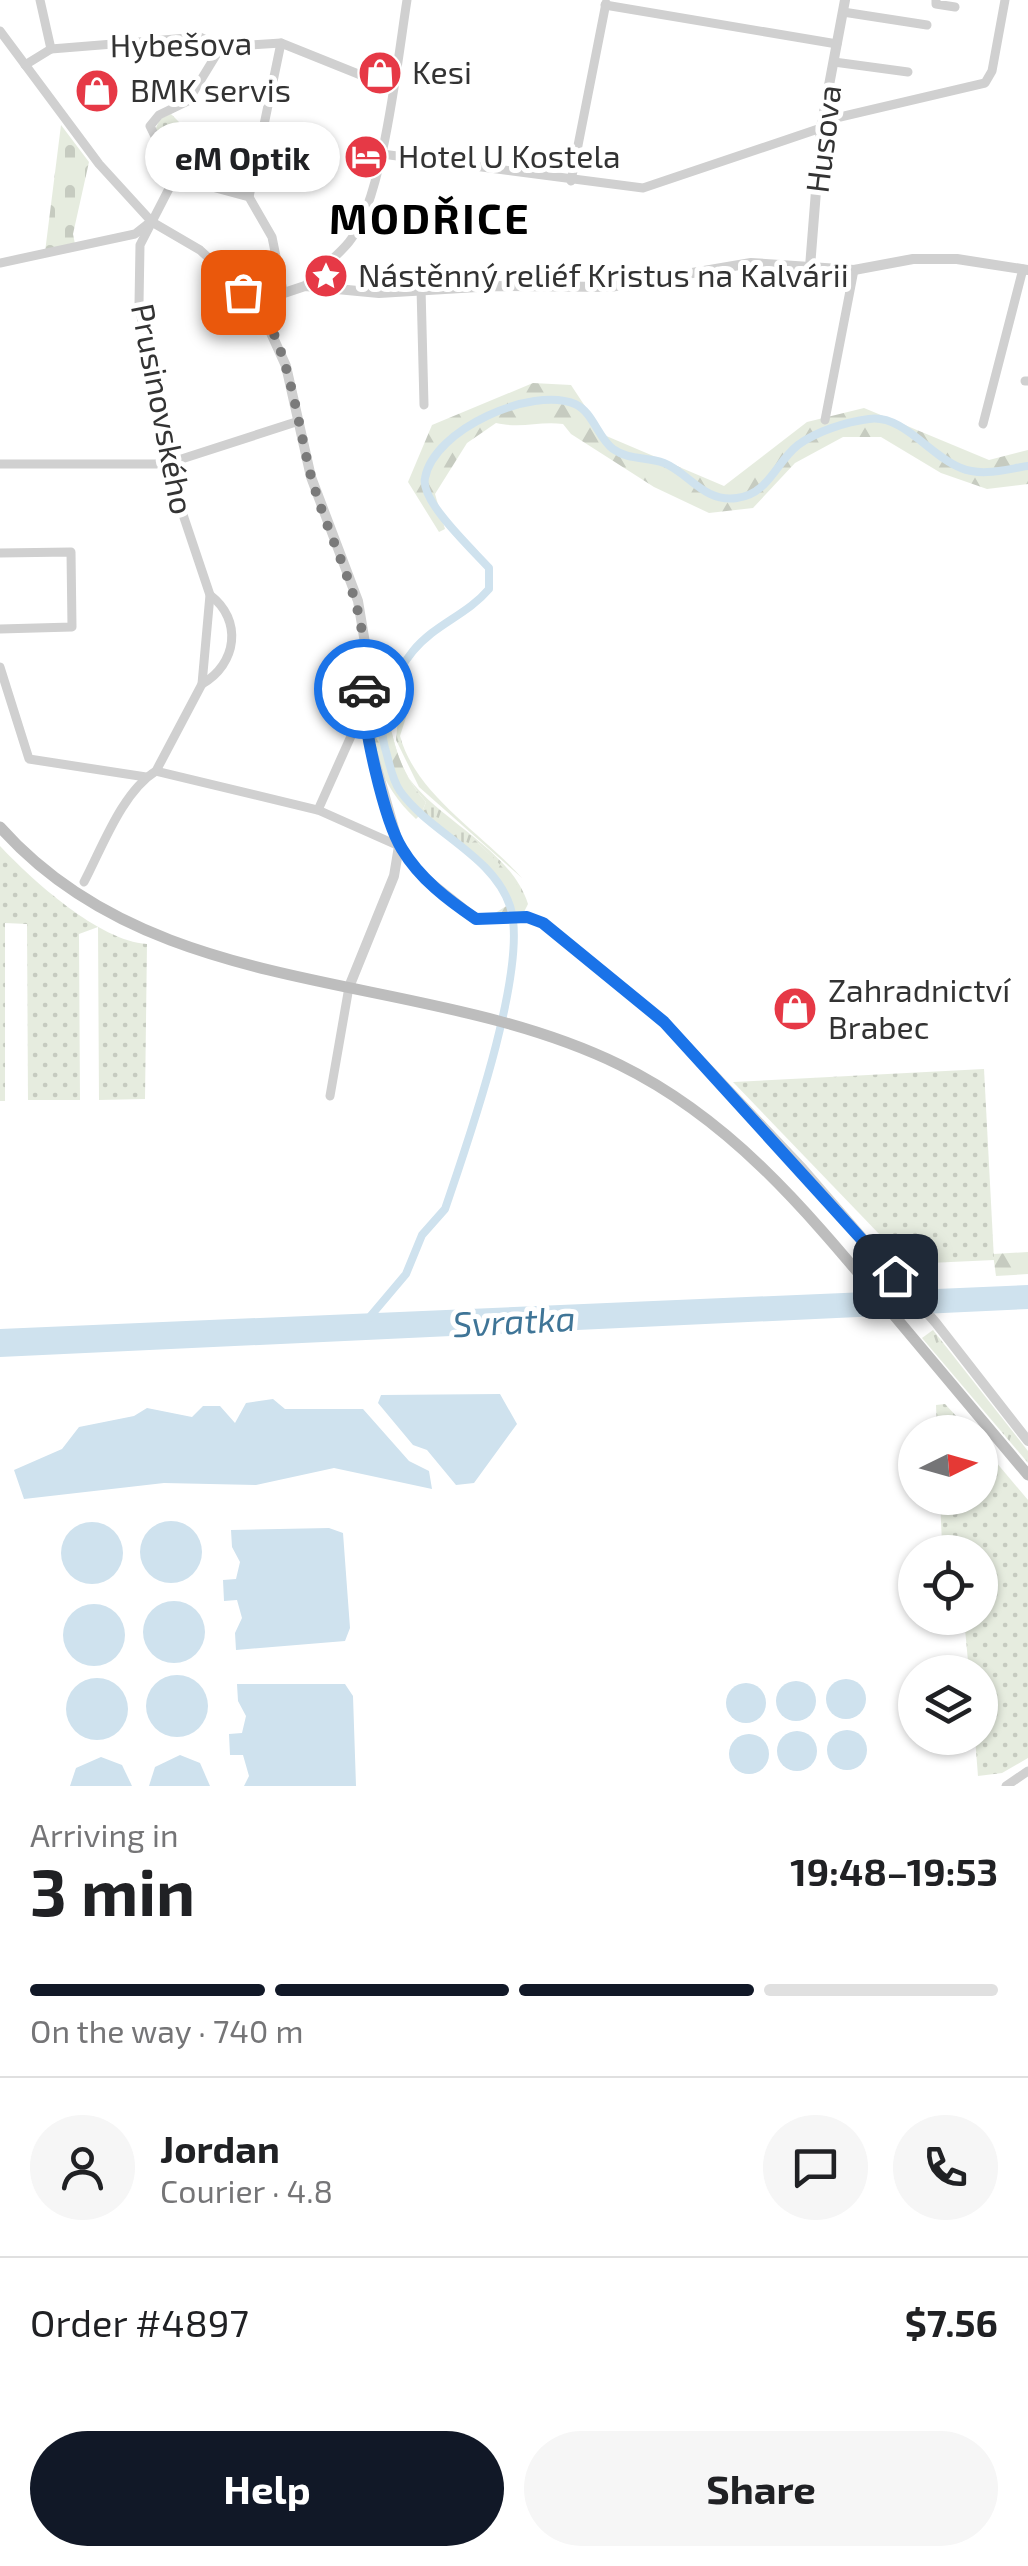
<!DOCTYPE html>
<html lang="en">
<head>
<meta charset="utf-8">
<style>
  :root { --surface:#fff; --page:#f6f6f6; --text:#202124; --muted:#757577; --line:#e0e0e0; --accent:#111827 }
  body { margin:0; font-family:"Exo 2",sans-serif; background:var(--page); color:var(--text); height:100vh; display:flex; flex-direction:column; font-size:38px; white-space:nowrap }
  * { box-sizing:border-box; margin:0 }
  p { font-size:32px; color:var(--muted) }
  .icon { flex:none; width:55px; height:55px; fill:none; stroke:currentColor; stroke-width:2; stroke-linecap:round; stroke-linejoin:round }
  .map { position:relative; height:1786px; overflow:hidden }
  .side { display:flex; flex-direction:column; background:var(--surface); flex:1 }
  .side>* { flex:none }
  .needle { width:65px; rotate:85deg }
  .fabs { position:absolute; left:898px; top:1415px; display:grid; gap:20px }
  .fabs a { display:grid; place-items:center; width:100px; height:100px; border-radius:50%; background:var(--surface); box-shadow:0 2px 8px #0004; font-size:50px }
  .pin { position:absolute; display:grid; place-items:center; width:85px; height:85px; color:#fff; margin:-42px; border-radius:20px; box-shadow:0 5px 15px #0006 }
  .courier { position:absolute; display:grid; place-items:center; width:100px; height:100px; margin:-50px; border:8px solid #1a73e8; border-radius:50%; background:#fff; color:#222; box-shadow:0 2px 12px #0007 }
  .bubble { position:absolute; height:70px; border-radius:35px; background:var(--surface); box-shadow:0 2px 8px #0004; font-size:32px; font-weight:700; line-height:70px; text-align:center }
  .overview em { font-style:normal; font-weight:700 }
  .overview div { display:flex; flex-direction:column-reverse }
  .overview { display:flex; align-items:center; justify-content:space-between; height:170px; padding:0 30px }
  h1 { font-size:65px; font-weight:700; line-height:75px }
  .bar { display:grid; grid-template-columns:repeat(4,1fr); gap:15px 10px; align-content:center; height:120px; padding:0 30px }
  .bar i { height:12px; border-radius:8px; background:var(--line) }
  .bar .on { background:var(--accent) }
  .bar p { grid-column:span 4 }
  .line { display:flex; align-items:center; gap:25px; padding:0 30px; border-top:2px solid var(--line) }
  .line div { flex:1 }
  .round { display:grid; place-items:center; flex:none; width:105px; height:105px; border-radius:52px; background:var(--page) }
  .action { display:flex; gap:20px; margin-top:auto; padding:20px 30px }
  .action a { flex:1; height:115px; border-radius:60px; background:var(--accent); color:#fff; font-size:40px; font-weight:700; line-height:115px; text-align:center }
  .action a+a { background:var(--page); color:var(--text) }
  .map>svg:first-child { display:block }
  .grass { fill:url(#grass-tufts) }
  .forest { fill:url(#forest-firs) }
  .cemetery { fill:url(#cemetery-stones) }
  .park { fill:url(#park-dots) }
  .water { fill:#cfe2ee }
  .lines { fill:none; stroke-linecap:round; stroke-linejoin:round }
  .canal { stroke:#cfe2ee; stroke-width:8 }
  .minor { stroke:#d0d0d0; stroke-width:9 }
  .tertiary { stroke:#d0d0d0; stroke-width:10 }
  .secondary { stroke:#bdbdbd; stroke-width:11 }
  .done { stroke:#7a7a7a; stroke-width:10; stroke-dasharray:0 18 }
  .route { stroke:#1a73e8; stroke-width:12 }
  .labels { text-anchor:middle; stroke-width:10; stroke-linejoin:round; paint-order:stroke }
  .street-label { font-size:32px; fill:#333; stroke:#fff }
  .poi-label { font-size:32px; fill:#333; stroke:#fff; text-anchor:start }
  .water-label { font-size:35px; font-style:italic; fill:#3f7597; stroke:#fff }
  .district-label { font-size:42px; font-weight:bold; letter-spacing:2.5px; fill:#000; stroke:#fff }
</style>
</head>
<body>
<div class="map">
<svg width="1028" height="1786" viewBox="0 0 1028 1786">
  <defs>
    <pattern id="grass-tufts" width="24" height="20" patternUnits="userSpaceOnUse" patternTransform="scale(2.5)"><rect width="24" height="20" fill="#e6ecdf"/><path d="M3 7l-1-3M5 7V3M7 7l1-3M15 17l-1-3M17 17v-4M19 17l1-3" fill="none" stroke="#c6cbc0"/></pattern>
    <pattern id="forest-firs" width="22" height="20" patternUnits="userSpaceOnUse" patternTransform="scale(2.5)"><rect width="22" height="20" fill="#e6ecdf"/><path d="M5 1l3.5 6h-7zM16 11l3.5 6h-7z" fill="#c6cbc0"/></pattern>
    <pattern id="cemetery-stones" width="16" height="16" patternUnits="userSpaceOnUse" patternTransform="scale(2.5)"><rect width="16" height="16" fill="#e6ecdf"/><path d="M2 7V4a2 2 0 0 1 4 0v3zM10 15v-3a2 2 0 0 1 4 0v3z" fill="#c6cbc0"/></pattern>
    <pattern id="park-dots" width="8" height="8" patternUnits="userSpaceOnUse" patternTransform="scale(2.5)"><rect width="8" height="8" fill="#e6ecdf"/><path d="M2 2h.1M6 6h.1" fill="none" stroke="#c6cbc0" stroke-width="1.8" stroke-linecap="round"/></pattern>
  </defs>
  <rect width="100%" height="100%" fill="#fff"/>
  <g class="grass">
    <path d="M395,704C368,803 503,825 528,904L523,914C513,880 500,864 475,840L466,850L422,812L426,802C401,774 394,746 387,710Z"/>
    <path d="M399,707L408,711L400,736C416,795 481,832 522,878L419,787L396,740Z"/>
    <path d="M933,1330L1028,1451V1463L922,1338Z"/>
  </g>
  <g class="forest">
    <path d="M533,383L571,385L604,435L724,486L807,422L864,408L989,460L1028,450V484L987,489L941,473L881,437H843L795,463L753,508L709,513L654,487L571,434L563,424C538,421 522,429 496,423L467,443L435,494L445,529L439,532L408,482L432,425Z"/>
    <path d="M381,687L399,694L387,710C394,746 401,774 426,802L422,812L465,849L475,840C494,859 517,878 527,904L522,913L492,915L508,905L494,879L420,815L416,819C380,786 368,745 368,697Z"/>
    <path d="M1028,1252V1274L996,1276L993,1254Z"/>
  </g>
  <path class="cemetery" d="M61,125L89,162L73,234L75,244L45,252Z"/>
  <g class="park">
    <path d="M171,114L181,124L172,160L155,130L160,119Z"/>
    <path d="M0,846C32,880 99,941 147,944L145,1099L99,1100L98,927L79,934L80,1100H28L27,924L5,923V1101H0Z"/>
    <path d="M984,1069L994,1260L908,1264L733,1082Z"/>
    <path d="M945,1404L971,1432H937L936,1405Z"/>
    <path d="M980,1443L1028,1500V1758L1002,1773L978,1776L975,1738H980V1672H969L964,1618H980V1552H958L957,1542L942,1544L940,1498H980Z"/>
  </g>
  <g class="water">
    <path d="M1028,1285V1309L0,1357V1329Z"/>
    <path d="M500,1394L517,1424L474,1483L456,1485L427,1450L413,1445L378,1403L381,1395Z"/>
    <path d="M273,1399L285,1409H363L409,1461L429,1471L432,1489L334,1468L256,1485L164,1483L24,1499L14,1470L62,1449L79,1427L134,1416L147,1408L192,1417L203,1406H220L235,1423L246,1403Z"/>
    <circle cx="171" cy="1552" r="31"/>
    <circle cx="92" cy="1553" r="31"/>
    <path d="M231,1530L329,1528L343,1533L350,1628L345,1641L236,1650L235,1633L242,1618L237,1600L224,1601L223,1580L236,1579L240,1562L232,1547Z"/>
    <circle cx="174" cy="1632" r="31"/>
    <circle cx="94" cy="1635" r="31"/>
    <circle cx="177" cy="1706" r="31"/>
    <circle cx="97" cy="1709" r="31"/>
    <circle cx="846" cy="1699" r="20"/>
    <circle cx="796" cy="1701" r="20"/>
    <circle cx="746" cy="1703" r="20"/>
    <path d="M237,1684H345L353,1696L356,1786H244L249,1776L243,1755H230L229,1734L242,1733L246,1716L238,1701Z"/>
    <circle cx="847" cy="1750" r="20"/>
    <circle cx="797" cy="1751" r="20"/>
    <circle cx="749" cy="1754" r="20"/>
    <path d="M180,1755L200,1763L210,1786H149L155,1767Z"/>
    <path d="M101,1757L122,1765L132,1786H70L76,1768Z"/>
  </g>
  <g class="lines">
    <path class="canal" d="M368,1319L406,1274L422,1235L445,1209C467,1144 530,966 510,906C493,855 430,833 400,791C393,781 390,767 387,755C374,716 387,683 413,651C435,624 467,615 489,589V568C472,549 420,501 425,478C434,429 532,386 575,404C593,412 598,438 613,449C630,461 646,456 664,463C689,473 704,503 737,498C769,494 776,462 798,445C817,431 846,422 869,419C903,414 931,457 961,468C982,477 1007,469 1028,466"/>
    <g class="minor">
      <path d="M40,0L51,49"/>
      <path d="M936,0V4L955,7"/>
      <path d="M605,5L837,44"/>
      <path d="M843,12L927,25"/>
      <path d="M0,31L99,164L152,222L200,250L257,302"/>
      <path d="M834,62L908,72"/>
      <path d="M25,65L51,49L200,37L221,47L281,43L393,88"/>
      <path d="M823,121L985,83L992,71L1005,0"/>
      <path d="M382,154L643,188L821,128"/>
      <path d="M175,177L249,197L272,237L283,291"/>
      <path d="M571,181L606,3"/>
      <path d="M249,197L281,43"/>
      <path d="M0,263L135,234L149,223"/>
      <path d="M305,286C318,270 336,258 349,242C383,201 398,56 407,0"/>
      <path d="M421,288L424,405"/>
      <path d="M1025,381H1028"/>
      <path d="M825,420L854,270"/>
      <path d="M983,424L1023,269"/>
      <path d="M0,464H166L299,421"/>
      <path d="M0,553L71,552L72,627L0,629"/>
      <path d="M0,667L29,759L146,777"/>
      <path d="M202,684C237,664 243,620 210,595"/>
      <path d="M156,771L318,810L399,846"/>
      <path d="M318,810L356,725L363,719"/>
      <path d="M84,882C102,848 122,792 156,771L202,684L210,595L166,464L139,304L140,245L175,177L150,126L159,115L188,101L221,47"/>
      <path d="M330,1096L349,987"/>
      <path d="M1006,1786L1028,1771"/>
    </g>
    <g class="tertiary">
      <path d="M810,267L821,128L845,0"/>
      <path d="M400,847L421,875L476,919L527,917L543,923L664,1022L803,1169L936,1323L1028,1441"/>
      <path d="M349,987L394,876L399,846L363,719L365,643L358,601L311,477L286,366L257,302L305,286L379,293L494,286L610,287L751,263L854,270L913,259H957L1028,270"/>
    </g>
    <path class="secondary" d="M0,827C158,1005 420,967 620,1065C730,1119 804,1208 882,1301C930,1359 979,1417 1028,1475"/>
  </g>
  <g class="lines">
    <path class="done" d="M243,292C289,324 297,430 313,483C335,558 371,606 364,689"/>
    <path class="route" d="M364,689C361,721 385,822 402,849C420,879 448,900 476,919L527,917L543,923L664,1022L895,1276"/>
  </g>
  <defs>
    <symbol id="shop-disc" viewBox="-11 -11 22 22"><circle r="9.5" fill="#e63946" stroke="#fff"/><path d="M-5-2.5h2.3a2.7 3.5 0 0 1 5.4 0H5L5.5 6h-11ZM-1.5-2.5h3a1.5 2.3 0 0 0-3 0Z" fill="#fff"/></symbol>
    <symbol id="hotel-disc" viewBox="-11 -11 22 22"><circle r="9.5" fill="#e63946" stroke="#fff"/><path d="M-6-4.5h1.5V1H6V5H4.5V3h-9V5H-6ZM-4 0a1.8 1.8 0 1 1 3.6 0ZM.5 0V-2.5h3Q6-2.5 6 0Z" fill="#fff"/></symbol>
    <symbol id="sight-disc" viewBox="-11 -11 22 22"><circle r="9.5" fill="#e63946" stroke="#fff"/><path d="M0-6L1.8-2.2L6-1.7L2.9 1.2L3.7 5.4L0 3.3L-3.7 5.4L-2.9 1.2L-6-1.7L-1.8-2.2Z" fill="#fff"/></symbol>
  </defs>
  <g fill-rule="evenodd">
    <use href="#shop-disc" x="355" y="48" width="50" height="50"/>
    <use href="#shop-disc" x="72" y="66" width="50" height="50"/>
    <use href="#hotel-disc" x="341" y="132" width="50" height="50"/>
    <use href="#sight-disc" x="301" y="251" width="50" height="50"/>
    <use href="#shop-disc" x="770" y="984" width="50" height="50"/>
  </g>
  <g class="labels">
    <g class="street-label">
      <text transform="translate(181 45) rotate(-1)" y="11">Hybešova</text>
      <text transform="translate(824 139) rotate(-83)" y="11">Husova</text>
      <text transform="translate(162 409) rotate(79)" y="11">Prusinovského</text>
    </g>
    <g class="poi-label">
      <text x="412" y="84">Kesi</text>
      <text x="130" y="102">BMK servis</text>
      <text x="398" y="168">Hotel U Kostela</text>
      <text x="358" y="287">Nástěnný reliéf Kristus na Kalvárii</text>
      <text x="828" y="1002">Zahradnictví<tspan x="828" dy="37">Brabec</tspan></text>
    </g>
    <g class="water-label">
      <text transform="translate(514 1322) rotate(-3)" y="12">Svratka</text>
    </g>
    <g class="district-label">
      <text x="430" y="234">MODŘICE</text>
    </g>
  </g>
</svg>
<div class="fabs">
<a><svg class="needle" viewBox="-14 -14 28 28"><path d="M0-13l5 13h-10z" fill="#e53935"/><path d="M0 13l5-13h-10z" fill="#757577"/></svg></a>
<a><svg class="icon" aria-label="locate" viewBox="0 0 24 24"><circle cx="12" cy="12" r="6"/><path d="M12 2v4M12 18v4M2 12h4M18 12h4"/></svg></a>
<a><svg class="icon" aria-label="layers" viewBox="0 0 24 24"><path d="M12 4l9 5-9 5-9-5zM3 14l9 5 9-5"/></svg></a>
</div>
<div class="pin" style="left:243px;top:292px;background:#ea580c"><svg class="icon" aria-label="bag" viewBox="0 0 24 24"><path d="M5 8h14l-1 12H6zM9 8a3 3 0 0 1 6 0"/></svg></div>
<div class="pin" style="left:895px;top:1276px;background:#1f2937"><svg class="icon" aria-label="home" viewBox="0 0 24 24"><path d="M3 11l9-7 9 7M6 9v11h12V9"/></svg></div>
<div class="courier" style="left:364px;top:689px"><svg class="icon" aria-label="car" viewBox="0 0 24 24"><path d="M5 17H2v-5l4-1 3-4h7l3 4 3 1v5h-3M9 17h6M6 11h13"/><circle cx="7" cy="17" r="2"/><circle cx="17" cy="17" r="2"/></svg></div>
<div class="bubble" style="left:145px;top:122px;width:195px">eM Optik</div>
</div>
<section class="side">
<div class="overview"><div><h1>3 min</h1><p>Arriving in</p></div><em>19:48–19:53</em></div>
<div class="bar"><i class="on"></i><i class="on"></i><i class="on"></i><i></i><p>On the way · 740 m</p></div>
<div class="line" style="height:180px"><a class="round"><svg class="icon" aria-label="person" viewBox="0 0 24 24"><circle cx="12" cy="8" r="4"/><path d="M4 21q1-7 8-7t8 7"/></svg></a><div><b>Jordan</b><p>Courier · 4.8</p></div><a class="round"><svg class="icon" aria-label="chat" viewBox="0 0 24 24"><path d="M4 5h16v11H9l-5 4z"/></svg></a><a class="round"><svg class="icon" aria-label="phone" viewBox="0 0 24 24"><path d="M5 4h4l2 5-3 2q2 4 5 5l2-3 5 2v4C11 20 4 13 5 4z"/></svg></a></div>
<div class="line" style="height:130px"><div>Order #4897</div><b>$7.56</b></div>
<div class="action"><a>Help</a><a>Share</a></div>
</section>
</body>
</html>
